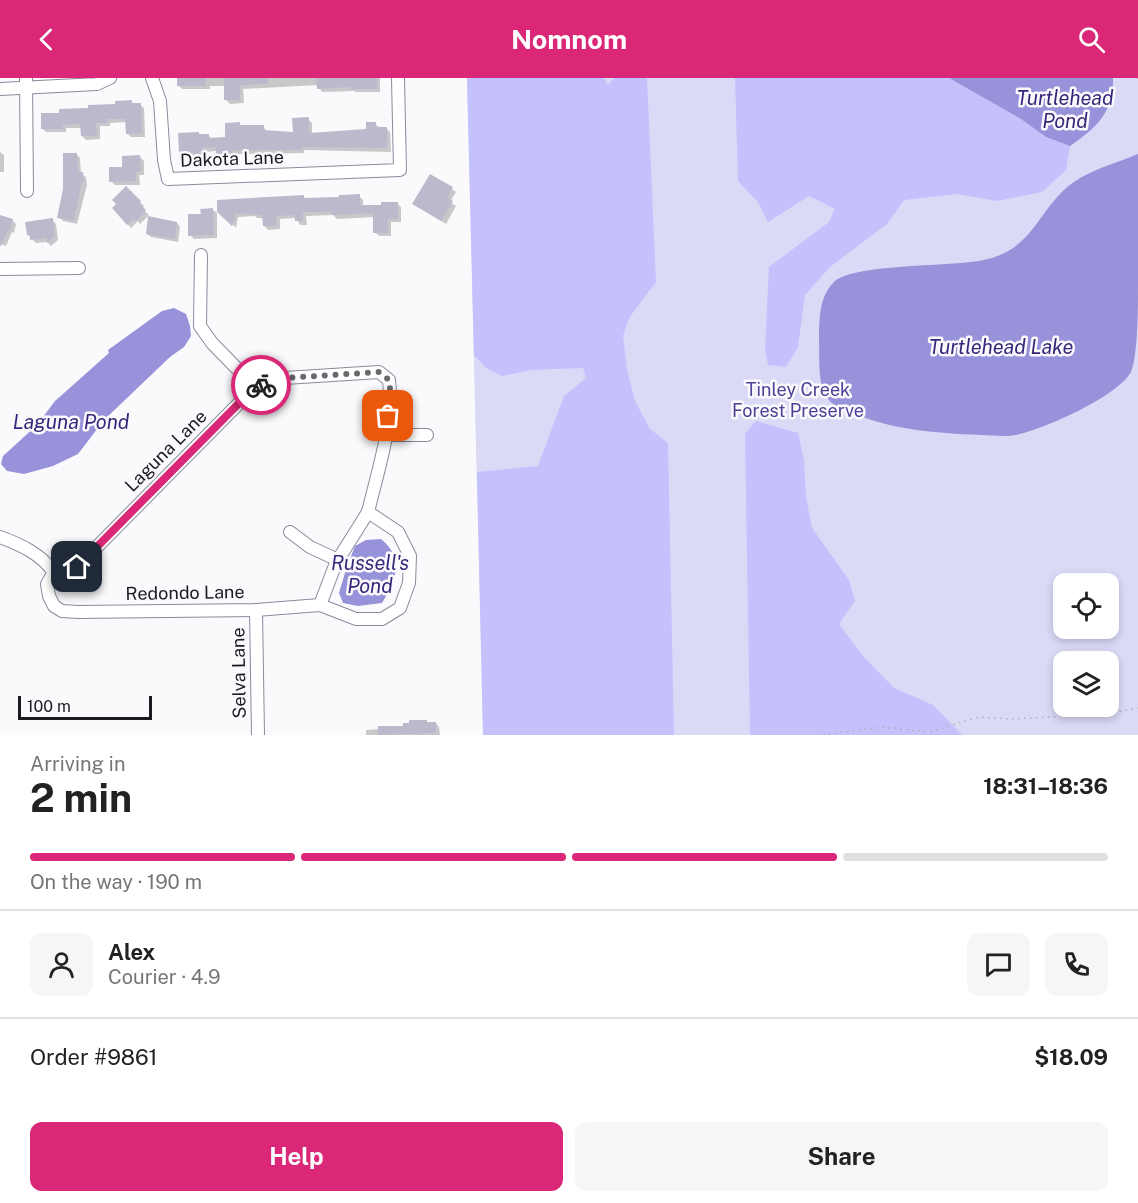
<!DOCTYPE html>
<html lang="en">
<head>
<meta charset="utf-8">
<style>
  :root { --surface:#fff; --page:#f6f6f6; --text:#222; --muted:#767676; --line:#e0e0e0; --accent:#db2777 }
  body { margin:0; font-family:"Public Sans",sans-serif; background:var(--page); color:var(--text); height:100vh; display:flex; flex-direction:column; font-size:22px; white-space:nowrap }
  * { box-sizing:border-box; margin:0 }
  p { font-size:20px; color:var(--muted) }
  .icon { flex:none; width:33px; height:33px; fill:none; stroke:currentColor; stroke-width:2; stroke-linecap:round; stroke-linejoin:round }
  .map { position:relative; height:657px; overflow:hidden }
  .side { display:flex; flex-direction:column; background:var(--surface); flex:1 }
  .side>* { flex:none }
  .controls { position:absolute; left:1053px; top:495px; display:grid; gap:12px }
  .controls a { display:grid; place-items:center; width:66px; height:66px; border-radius:12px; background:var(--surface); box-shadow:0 3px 9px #0003; font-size:30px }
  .scale { position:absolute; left:18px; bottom:15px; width:134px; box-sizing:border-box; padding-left:6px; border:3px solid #1a1a20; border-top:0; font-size:16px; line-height:21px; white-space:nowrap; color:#1a1a20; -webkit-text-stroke:4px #fafafd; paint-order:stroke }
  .pin { position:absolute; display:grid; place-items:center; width:51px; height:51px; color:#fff; margin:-26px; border-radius:12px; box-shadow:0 3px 9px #0006 }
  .courier { position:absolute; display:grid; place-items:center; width:60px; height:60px; margin:-30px; border:4px solid #db2777; border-radius:50%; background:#fff; color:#222; box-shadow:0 2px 8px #0007 }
  .overview em { font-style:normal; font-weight:700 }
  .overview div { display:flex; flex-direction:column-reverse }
  .overview { display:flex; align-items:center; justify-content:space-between; height:102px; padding:0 30px }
  h1 { font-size:39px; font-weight:700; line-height:45px }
  .bar { display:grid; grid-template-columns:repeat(4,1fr); gap:9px 6px; align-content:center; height:72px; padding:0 30px }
  .bar i { height:8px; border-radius:4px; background:var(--line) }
  .bar .current { background:var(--accent) }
  .bar p { grid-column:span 4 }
  .line { display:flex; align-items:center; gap:15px; padding:0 30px; border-top:2px solid var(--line) }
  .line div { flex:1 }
  .round { display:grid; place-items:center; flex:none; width:63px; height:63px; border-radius:12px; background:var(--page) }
  .primary-button { display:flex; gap:12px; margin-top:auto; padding:12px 30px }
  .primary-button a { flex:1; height:69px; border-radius:12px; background:var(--accent); color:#fff; font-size:24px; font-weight:700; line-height:69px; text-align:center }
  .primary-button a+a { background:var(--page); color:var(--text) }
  header { display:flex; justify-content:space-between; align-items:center; height:78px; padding:0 30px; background:var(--accent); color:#fff; font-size:27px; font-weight:700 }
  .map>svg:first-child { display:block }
  .green { fill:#dadaf7; fill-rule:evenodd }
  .forest { fill:#c4c1fd }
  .water { fill:#9892da }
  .shadow { fill:#0003 }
  .building { fill:#bbbacc }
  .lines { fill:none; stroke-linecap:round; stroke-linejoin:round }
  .minor-casing { stroke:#8b8a9b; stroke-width:14 }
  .path { stroke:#aeaeb2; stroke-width:1.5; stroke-dasharray:1.5 4.5; stroke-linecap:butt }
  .minor { stroke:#fff; stroke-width:12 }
  .done { stroke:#68686d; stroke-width:6; stroke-dasharray:0 10.8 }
  .route { stroke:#db2777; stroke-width:8 }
  .labels { text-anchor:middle; stroke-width:5; stroke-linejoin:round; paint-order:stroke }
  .street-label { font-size:18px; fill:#1a1a20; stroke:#fafafd }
  .park-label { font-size:18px; fill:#4f4197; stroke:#fafafd }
  .water-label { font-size:20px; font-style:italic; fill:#38267a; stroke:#fafafd }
</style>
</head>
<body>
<header><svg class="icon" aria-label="back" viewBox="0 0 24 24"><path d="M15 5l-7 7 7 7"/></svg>Nomnom<svg class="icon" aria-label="search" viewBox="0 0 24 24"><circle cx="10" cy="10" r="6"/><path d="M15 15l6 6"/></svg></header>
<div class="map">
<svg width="1138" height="657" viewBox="0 0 1138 657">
  <rect width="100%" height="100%" fill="#fafafd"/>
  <path class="green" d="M467,0H1138V657H483ZM1064,506H1108V550H1064ZM1064,584H1108V628H1064Z"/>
  <g class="forest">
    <path d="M467,0H604L608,7L614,0H647L656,204L629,240L623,258L627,291L635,323L650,351L668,365L674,657H483L477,394L538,388L564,318L586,300L583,290L532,292L502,298L486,290L474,277Z"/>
    <path d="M735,0H949L1021,41L1046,59L1070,68L1066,92L1042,114L997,123L957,116L904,122L887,146L830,189L805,217L798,269L786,289L768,287L765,270L769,189L829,144L835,131L809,118L768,144L758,124L738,103Z"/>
    <path d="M756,343L798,355L804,382L806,419L812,450L849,502L855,523L839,546L863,578L894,610L933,627L962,657H750L745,356Z"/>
  </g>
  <g class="water">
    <path d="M949,0H1113C1114,34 1096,50 1070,68L1046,59L1021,41Z"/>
    <path d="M1138,76C1138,120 1138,164 1138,208C1138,229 1138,277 1131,294C1117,319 1044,351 1016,357C1005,359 992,357 981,357C935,355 888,352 846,332C842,330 836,329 833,326C816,312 820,282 819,263C819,244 819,219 833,205C852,184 955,190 988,181C1031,170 1037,137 1065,111C1085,93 1114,86 1138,76Z"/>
    <path d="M174,230L186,236L190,248L191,258L184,269L170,279L104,342L78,376L53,388L24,396L7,393L1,386L3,378L37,347L55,323L109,275L108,272L162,233Z"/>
    <path d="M381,461C405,481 396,502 382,525L358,528L343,525L339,515L347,488L355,468L366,462Z"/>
  </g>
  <g class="shadow">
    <path d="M178,0H380V14H356L354,13L322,14L318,7L243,11L244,25L230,26L226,22L225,8H210V11H182L178,7Z"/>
    <path d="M131,24L134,27H140L144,30L145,59H131L127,55V44L110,45V48H100V61L86,62L82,58V50H66V54H46L42,50L61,36Z"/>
    <path d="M308,41L312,45V56L368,53L375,46L380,50H386L390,54L391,74L304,72V75L236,76L237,80H221L218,76L217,73L205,74L206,78L185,79L181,75L198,55L201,58L208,57L212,61L227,60L239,46L242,49L263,48L267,54L294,55Z"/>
    <path d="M0,74L4,77V94H0Z"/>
    <path d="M76,76L80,80L81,96L86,99L87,107L77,146L63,143L59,139Z"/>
    <path d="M140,79L144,83V97H139L140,107H115L111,103L124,90Z"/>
    <path d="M126,110L144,128L142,130L149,137L140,146L138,143L131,150L114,130Z"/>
    <path d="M452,111L456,114L450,124L456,128L446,146L414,126Z"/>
    <path d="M359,118L363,122V129H383L397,125L401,129V144H391V158H379L375,154V139L337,141L333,137L306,138L307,147H300L296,140L280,141V151L268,152L264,148V140H257L255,138L238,139L236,150L219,133L304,119L306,121Z"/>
    <path d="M213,132L217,135V160L194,161L190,157L202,137Z"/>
    <path d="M0,139L12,142L16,146L14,155L12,154L6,168L0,166Z"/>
    <path d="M52,142L56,146L58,162L51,168L47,164L36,165L28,157Z"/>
    <path d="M177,145L180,149L178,164L151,159L147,156Z"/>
    <path d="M426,643L429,645H436L439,649L440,657H366V652L404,649Z"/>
  </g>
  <g class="building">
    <rect x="177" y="0" width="29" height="8"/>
    <path d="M224,0H268V6L240,7V22H224Z"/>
    <path d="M316,0H377V11H351V9L317,11Z"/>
    <path d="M132,22V25H141L142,55L126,56L125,41H107V45H96L97,58H81L80,46L63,47V51H41V35H59V31L88,30V27L115,26V23Z"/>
    <path d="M309,39V55L366,51V44H376V49H387V70L301,69V72H233V76L216,77V69L202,70V75L179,76L178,55L199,54V56H209V60L225,59V45L240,44V47H264V52L293,54L292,40Z"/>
    <path d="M63,75H77L78,94H83L84,104H82L74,143L57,140L63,111Z"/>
    <path d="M140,77L141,93L136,94V103L109,104V89H122V78Z"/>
    <path d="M430,96L453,109L447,120L453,123L441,143L412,126Z"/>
    <path d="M126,108L141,123L139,125L146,132L136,143L133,141L127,147L112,130L116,126L112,122Z"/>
    <path d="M360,116V127H381V124H398V141H388V155H373V135L332,137L331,134H303V143H295V137L276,138L277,148H263L262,137L235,135V141L232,148L217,134V122L304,117V120L339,119V117Z"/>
    <path d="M213,130L214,157L188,158V136H201L200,131Z"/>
    <path d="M0,137L13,141L10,152H8L0,169Z"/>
    <path d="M148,138L177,144L175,161L146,156Z"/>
    <path d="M53,140L55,158L47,165L46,160L30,162V157H27L25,144Z"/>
    <path d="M409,642H427V644H436V655L378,657V648H403V645H409Z"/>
  </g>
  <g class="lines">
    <defs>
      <g id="minor">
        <path d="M26,0L27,113"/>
        <path d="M152,0L160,23L164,82L168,101L400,92L398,0"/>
        <path d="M0,11L97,6L110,0"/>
        <path d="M201,177L200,248L212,265L255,309"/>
        <path d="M0,191L79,190"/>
        <path d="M386,357H427"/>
        <path d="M290,454L310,469L338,482"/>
        <path d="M0,459C22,467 40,476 54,494L77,489L255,309L285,300L379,294L389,302C394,345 378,392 368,434L398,454L410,478L409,505L400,530L382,541H356L320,527L256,532L78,534L62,533L54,528L49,518L47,506L54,494"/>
        <path d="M320,527L336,485L368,434"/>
        <path d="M256,532L258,657"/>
      </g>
    </defs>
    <use href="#minor" class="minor-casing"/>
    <g class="path">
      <path d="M1138,0V1"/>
      <path d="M823,657L882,649L929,654L979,639L1012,641L1104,636L1138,630"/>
    </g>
    <use href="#minor" class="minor"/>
  </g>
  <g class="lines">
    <path class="done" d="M261,307L285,300L379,294L389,302L391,319L388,338"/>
    <path class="route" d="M77,489L255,309L261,307"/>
  </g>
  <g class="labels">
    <g class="street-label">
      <text transform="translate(232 81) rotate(-2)" y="6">Dakota Lane</text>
      <text transform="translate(166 373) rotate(-45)" y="6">Laguna Lane</text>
      <text transform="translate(185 515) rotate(-1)" y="6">Redondo Lane</text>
      <text transform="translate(239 595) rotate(-91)" y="6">Selva Lane</text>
    </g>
    <g class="park-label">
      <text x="798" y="318">Tinley Creek<tspan x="798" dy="21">Forest Preserve</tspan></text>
    </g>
    <g class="water-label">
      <text x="1065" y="27">Turtlehead<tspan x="1065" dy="23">Pond</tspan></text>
      <text x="1001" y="276">Turtlehead Lake</text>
      <text x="71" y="351">Laguna Pond</text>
      <text x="370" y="492">Russell's<tspan x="370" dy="23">Pond</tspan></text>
    </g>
  </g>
</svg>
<div class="controls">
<a><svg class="icon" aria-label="locate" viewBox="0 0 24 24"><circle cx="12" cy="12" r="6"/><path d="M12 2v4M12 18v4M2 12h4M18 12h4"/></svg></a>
<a><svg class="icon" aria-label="layers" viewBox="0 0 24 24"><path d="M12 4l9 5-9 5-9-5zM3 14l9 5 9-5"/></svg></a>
</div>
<div class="scale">100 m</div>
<div class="pin" style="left:388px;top:338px;background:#ea580c"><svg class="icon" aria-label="bag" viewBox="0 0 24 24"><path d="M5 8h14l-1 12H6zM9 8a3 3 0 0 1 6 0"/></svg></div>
<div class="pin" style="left:77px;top:489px;background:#1f2937"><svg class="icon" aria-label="home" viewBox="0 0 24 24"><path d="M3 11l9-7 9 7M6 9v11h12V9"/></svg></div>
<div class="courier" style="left:261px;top:307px"><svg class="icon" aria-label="bike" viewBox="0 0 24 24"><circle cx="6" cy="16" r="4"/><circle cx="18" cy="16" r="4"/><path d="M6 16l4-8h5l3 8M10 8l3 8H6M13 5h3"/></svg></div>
</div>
<section class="side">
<div class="overview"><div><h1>2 min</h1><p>Arriving in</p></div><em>18:31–18:36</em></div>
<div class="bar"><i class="current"></i><i class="current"></i><i class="current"></i><i></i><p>On the way · 190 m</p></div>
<div class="line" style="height:108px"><a class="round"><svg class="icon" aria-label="person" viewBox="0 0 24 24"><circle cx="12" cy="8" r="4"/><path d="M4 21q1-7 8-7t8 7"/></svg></a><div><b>Alex</b><p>Courier · 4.9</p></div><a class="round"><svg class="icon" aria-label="chat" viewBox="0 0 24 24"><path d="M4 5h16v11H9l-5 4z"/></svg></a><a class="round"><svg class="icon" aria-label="phone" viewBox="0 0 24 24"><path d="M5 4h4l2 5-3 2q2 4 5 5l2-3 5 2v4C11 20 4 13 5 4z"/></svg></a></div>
<div class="line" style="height:78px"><div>Order #9861</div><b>$18.09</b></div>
<div class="primary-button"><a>Help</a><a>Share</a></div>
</section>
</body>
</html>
